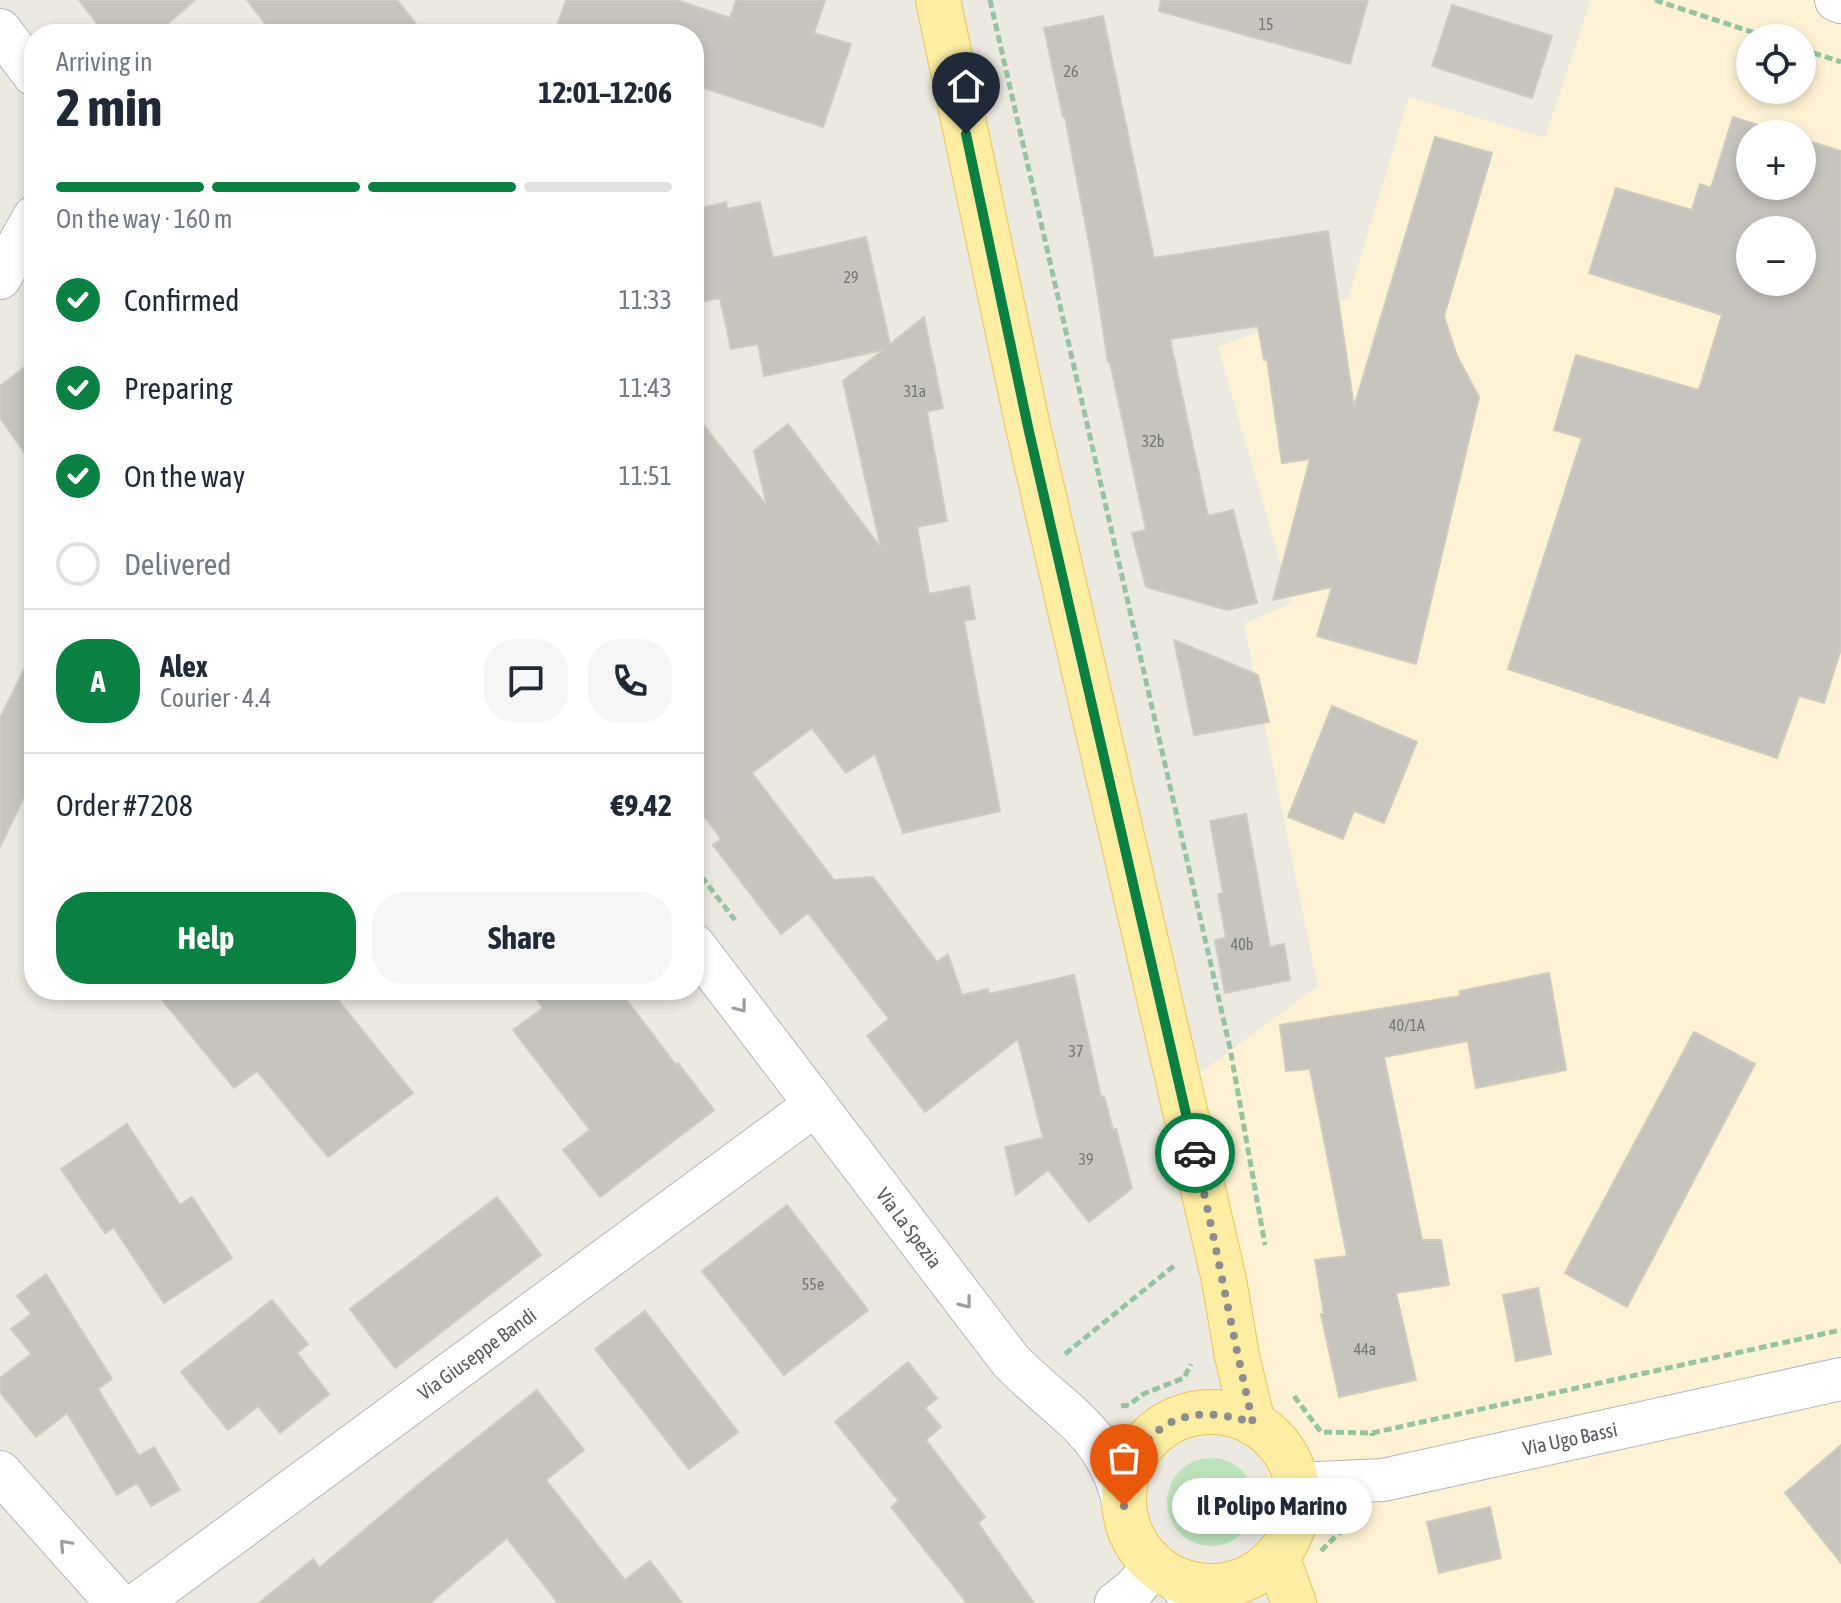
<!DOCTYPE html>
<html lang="en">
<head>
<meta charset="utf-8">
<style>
  :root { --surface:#fff; --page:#f6f6f7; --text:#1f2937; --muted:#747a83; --line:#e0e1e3; --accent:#0b8043 }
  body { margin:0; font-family:"Asap Condensed",sans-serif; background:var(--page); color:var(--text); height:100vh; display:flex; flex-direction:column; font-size:30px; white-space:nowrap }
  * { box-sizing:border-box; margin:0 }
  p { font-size:26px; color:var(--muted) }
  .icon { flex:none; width:44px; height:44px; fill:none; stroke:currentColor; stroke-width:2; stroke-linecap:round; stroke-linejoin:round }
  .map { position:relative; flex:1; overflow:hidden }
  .panel { position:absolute; left:24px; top:24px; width:680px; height:976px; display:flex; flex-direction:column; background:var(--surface); border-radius:32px; box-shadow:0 4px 12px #0003 }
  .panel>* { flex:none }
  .tools { position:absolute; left:1736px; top:24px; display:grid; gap:16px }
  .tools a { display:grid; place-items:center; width:80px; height:80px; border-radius:50%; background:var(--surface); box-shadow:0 4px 12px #0003; font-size:40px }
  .pin { position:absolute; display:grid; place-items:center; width:68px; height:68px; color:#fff; margin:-82px -34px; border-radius:50% 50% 50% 0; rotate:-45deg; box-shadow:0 0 8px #0007 }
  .pin .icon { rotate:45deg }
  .courier { position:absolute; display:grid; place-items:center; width:80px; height:80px; margin:-40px; border:6px solid #0b8043; border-radius:50%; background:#fff; color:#222; box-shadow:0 2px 10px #0007 }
  .bubble { position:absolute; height:56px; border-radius:28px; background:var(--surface); box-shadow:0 4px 12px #0003; font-size:26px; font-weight:700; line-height:56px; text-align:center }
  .head em { font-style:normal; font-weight:700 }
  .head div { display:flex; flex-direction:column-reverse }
  .head { display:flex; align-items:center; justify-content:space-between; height:136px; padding:0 32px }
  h1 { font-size:52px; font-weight:700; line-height:60px }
  .bar { display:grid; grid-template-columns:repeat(4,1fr); gap:12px 8px; align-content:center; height:96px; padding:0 32px }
  .bar i { height:10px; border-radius:6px; background:var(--line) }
  .bar .active { background:var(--accent) }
  .bar p { grid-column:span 4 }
  .line { display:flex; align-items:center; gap:20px; padding:0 32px; border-top:2px solid var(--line) }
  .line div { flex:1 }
  .round { display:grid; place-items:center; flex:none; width:84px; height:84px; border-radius:32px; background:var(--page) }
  ol { padding:0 32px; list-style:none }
  li { display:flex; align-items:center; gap:24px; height:88px }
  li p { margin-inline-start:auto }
  li .icon { padding:8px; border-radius:50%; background:var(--accent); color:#fff; stroke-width:4 }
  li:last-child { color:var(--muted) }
  li i { width:44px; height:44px; border:4px solid var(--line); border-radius:50% }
  .cta { display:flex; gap:16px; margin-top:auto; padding:16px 32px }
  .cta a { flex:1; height:92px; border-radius:32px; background:var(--accent); color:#fff; font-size:32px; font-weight:700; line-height:92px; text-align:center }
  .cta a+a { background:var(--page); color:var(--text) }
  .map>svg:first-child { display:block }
  .commercial { fill:#fdf3d4; fill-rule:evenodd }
  .green { fill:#bde3bc }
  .building { fill:#c6c4bd; stroke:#d0cbbf; stroke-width:2; fill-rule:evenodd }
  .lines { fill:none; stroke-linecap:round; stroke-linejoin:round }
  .minor-casing { stroke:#b3b6bb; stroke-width:44 }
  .major-casing { stroke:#eec257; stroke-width:46 }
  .path { stroke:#96c4a2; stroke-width:5; stroke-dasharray:8 4; stroke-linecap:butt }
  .minor { stroke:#fff; stroke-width:42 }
  .major { stroke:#fdeea4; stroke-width:44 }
  .oneway { stroke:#9b9da0 }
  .done { stroke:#8c8d8d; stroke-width:8; stroke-dasharray:0 14.4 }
  .route { stroke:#0b8043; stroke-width:10 }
  .labels { text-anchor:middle; stroke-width:6; stroke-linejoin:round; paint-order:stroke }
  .number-label { font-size:16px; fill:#747678 }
  .street-label { font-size:20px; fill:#595c61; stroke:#fff }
</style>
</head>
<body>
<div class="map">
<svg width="1841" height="1603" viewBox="0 0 1841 1603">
  <rect width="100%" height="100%" fill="#ece9e0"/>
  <path class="commercial" d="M1591,0H1841V1603H1290L1199,1074L1318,986L1244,624L1292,603L1218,347L1348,299L1409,97L1545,138ZM1750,38H1802V90H1750ZM1750,134H1802V186H1750ZM1750,230H1802V282H1750Z"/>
  <circle class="green" cx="1211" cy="1502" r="44"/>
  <g class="building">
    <path d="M79,0H195L156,34H105Z"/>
    <path d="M247,0H397L424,34H273Z"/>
    <path d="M566,0H676L730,18L736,0H825L814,33L851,44L823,127L694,85V34H554Z"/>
    <path d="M1161,0H1368L1350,64L1159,11Z"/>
    <path d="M1452,5L1552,36L1532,98L1432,66Z"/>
    <path d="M1103,16L1154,258L1328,231L1354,407L1435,137L1492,153L1444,316L1457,356L1479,397L1416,664L1317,636L1332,587L1273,600L1310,459L1282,463L1267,359L1264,360L1258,326L1170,339L1208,516L1233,510L1257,603L1227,610L1146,587L1132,533L1146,530L1110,362H1108L1093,264L1065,117H1063L1044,28Z"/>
    <path d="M1733,117L1786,134H1750V186H1802V139L1841,151V649L1824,703L1799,696L1777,758L1508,669L1582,438L1554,430L1576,355L1699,390L1722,315L1589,273L1616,188L1692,210L1700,184L1711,188ZM1750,230H1802V282H1750Z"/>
    <path d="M726,202L727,209L760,202L773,258L866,237L890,344L924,317L943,408L927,412L947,521L917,527L929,594L969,586L975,619L964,621L1000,811L903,833L875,754L846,773L812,728L752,773L834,880L873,877L937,962L948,954L962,995L988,989L989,994L1074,975L1101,1097L1104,1096L1113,1130L1116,1129L1132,1188L1089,1222L1048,1170L1016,1195L1005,1147L1043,1138L1018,1039L925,1112L867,1036L889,1019L808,913L781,934L713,845L721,839L694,802V413L767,506L754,451L788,424L881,548L843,381L883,350L764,376L758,344L731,349L720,298L699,302L694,281V210Z"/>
    <path d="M34,360V466L0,418V386Z"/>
    <path d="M1174,640L1258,675L1269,722L1194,735Z"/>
    <path d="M34,650V776L0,847V718Z"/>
    <path d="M1332,706L1417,742L1384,823L1354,811L1343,839L1288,817Z"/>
    <path d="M1246,814L1270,947L1284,944L1290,980L1225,993L1215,940L1226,938L1218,894L1223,893L1210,821Z"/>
    <path d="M1549,973L1566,1070L1476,1088L1468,1041L1384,1057L1422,1240H1441L1449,1285L1396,1293L1416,1380L1339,1397L1321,1314H1324L1315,1260L1347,1256L1310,1069L1286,1071L1280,1025L1460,996V991Z"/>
    <path d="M154,990H330L413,1093L328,1157L257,1071L234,1088Z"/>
    <path d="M530,990H619L676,1065L678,1063L714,1110L600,1197L563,1150L590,1130L513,1030L543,1008Z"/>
    <path d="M1694,1032L1755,1064L1627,1307L1565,1273Z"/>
    <path d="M127,1124L180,1205L192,1197L232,1258L164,1303L114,1228L105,1233L61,1169Z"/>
    <path d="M497,1197L541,1255L395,1368L350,1309Z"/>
    <path d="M787,1205L868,1310L784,1375L702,1271Z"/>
    <path d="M46,1274L112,1379L98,1389L139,1456L154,1447L180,1490L151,1506L137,1483L117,1495L67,1413L36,1437L0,1392V1378L31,1354L11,1329L31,1314L17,1296Z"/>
    <path d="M1538,1288L1551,1354L1516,1361L1503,1295Z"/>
    <path d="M272,1300L308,1344L297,1353L329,1394L280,1433L258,1406L228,1430L181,1372Z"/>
    <path d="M645,1311L738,1432L689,1469L595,1349Z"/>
    <path d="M908,1362L937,1398L925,1408L941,1427L926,1440L985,1517L978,1523L1034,1603H967L891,1507L899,1501L835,1422Z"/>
    <path d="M537,1390L584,1450L546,1480L625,1580L650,1561L682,1603H558L507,1538L430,1603H259L313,1559L319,1568L425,1479Z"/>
    <path d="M1841,1445V1563L1785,1493Z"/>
    <path d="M1490,1507L1501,1558L1439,1573L1427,1522Z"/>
  </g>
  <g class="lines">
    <defs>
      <g id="minor">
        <path d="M1836,0L1841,2"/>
        <path d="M0,30L34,75"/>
        <path d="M0,278L34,217"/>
        <path d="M694,945L1010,1360C1058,1411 1109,1430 1124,1506"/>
        <path d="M0,1472L117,1603"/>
        <path d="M1297,1484L1383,1480L1841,1379"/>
        <path d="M1176,1579L1196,1603"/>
        <path d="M139,1603L815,1105"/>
        <path d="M1116,1603L1134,1589L1154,1566"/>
      </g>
      <g id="major">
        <path d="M938,0L1028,427L1224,1280L1237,1356L1253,1423"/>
        <circle cx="1211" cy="1499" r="87"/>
        <path d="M1277,1557L1294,1603"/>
      </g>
    </defs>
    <use href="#minor" class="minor-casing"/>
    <use href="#major" class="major-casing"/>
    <g class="path">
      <path d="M990,0L1230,1048L1265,1245"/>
      <path d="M1655,0L1770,38"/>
      <path d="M1802,49L1841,62"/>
      <path d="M694,867L735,920"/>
      <path d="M1065,1354L1175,1265"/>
      <path d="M1294,1396L1321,1432L1372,1433V1436"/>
      <path d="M1121,1406L1129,1405L1143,1394L1184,1378L1191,1364"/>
      <path d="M1372,1433L1841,1330"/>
      <path d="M1321,1551L1341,1531L1354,1527"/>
    </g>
    <use href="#minor" class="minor"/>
    <use href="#major" class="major"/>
  </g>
  <defs><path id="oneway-chevron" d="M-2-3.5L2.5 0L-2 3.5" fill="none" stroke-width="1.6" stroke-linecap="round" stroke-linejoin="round" transform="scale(2)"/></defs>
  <g class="oneway">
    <use href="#oneway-chevron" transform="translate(741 1007) rotate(53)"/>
    <use href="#oneway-chevron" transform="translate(966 1303) rotate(52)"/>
    <use href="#oneway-chevron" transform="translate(65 1545) rotate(-132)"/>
  </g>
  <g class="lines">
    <path class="done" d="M1124,1506C1132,1429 1180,1398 1253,1423C1232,1333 1216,1243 1195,1153"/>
    <path class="route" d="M966,134L1028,427L1195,1153"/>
  </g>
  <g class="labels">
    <g class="number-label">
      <text x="1266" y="30">15</text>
      <text x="1071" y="77">26</text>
      <text x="851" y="283">29</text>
      <text x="915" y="397">31a</text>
      <text x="1153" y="447">32b</text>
      <text x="1242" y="950">40b</text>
      <text x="1407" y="1031">40/1A</text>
      <text x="1076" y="1057">37</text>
      <text x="1086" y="1165">39</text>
      <text x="813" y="1290">55e</text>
      <text x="1365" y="1355">44a</text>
    </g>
    <g class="street-label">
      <text transform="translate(909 1228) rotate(53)" y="7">Via La Spezia</text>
      <text transform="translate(477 1354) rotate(-36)" y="7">Via Giuseppe Bandi</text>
      <text transform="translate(1570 1439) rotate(-12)" y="7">Via Ugo Bassi</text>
    </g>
  </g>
</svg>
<div class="tools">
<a><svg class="icon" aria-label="locate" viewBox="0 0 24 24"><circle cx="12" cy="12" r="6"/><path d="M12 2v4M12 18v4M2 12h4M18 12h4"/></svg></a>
<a>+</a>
<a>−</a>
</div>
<div class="pin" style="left:1124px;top:1506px;background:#ea580c"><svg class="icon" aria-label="bag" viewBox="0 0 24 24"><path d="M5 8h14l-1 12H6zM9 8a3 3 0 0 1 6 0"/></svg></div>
<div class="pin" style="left:966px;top:134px;background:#1f2937"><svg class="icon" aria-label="home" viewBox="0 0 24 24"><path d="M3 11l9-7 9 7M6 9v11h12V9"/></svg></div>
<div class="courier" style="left:1195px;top:1153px"><svg class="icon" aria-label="car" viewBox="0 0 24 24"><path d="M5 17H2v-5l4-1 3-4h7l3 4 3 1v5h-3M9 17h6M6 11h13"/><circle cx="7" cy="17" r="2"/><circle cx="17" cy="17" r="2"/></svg></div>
<div class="bubble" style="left:1172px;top:1478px;width:200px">Il Polipo Marino</div>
<section class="panel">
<div class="head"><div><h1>2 min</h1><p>Arriving in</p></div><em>12:01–12:06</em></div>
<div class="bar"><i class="active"></i><i class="active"></i><i class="active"></i><i></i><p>On the way · 160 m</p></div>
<ol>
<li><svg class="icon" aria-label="check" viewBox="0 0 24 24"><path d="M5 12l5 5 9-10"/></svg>Confirmed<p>11:33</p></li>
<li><svg class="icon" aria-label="check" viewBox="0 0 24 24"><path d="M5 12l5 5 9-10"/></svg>Preparing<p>11:43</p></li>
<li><svg class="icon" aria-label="check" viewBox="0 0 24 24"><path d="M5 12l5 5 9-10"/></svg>On the way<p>11:51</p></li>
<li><i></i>Delivered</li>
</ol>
<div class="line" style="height:144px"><b class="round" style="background:var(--accent);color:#fff">A</b><div><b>Alex</b><p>Courier · 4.4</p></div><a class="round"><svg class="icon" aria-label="chat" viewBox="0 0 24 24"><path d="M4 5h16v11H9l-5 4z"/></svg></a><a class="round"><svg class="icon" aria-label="phone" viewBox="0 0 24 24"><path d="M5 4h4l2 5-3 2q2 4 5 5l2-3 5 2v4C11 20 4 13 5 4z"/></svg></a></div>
<div class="line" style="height:104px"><div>Order #7208</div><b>€9.42</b></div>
<div class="cta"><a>Help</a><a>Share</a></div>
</section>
</div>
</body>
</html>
